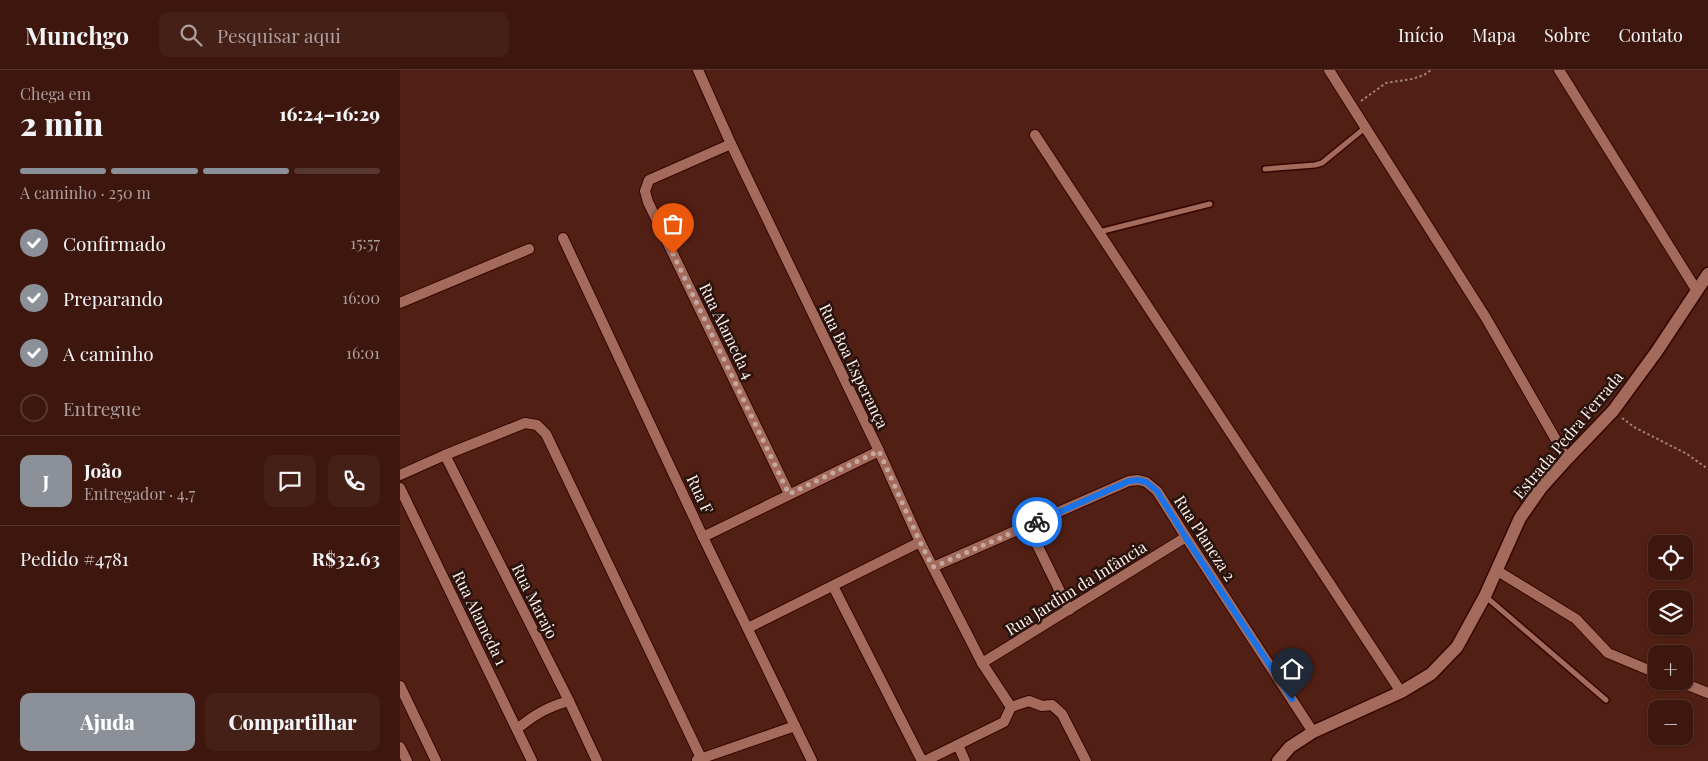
<!DOCTYPE html>
<html lang="pt">
<head>
<meta charset="utf-8">
<style>
  :root { --surface:#3d170e; --page:#442017; --text:#f1f3f6; --muted:#ad9f9e; --line:#56362e; --accent:#8c9099 }
  body { margin:0; font-family:"Playfair Display",serif; background:var(--page); color:var(--text); height:100vh; display:flex; flex-direction:column; font-size:19px; white-space:nowrap }
  * { box-sizing:border-box; margin:0 }
  p { font-size:16px; color:var(--muted) }
  .icon { flex:none; width:28px; height:28px; fill:none; stroke:currentColor; stroke-width:2; stroke-linecap:round; stroke-linejoin:round }
  .map { position:relative; flex:1; overflow:hidden }
  .drawer { display:flex; flex-direction:column; background:var(--surface); width:400px }
  .drawer>* { flex:none }
  .controls { position:absolute; left:1248px; top:465px; display:grid; gap:10px }
  .controls a { display:grid; place-items:center; width:45px; height:45px; border-radius:10px; background:var(--surface); box-shadow:0 1px 4px #0004,0 0 0 1px var(--line); font-size:25px }
  .pin { position:absolute; display:grid; place-items:center; width:42px; height:42px; color:#fff; margin:-51px -21px; border-radius:50% 50% 50% 0; rotate:-45deg; box-shadow:0 0 5px #0007 }
  .pin .icon { rotate:45deg }
  .courier { position:absolute; display:grid; place-items:center; width:50px; height:50px; margin:-25px; border:4px solid #1a73e8; border-radius:50%; background:#fff; color:#222; box-shadow:0 1px 6px #0007 }
  .head em { font-style:normal; font-weight:800 }
  .head div { display:flex; flex-direction:column-reverse }
  .head { display:flex; align-items:center; justify-content:space-between; height:85px; padding:0 20px }
  h1 { font-size:32px; font-weight:800; line-height:38px }
  .bar { display:grid; grid-template-columns:repeat(4,1fr); gap:8px 5px; align-content:center; height:60px; padding:0 20px }
  .bar i { height:6px; border-radius:4px; background:var(--line) }
  .bar .active { background:var(--accent) }
  .bar p { grid-column:span 4 }
  .line { display:flex; align-items:center; gap:12px; padding:0 20px; border-top:1px solid var(--line) }
  .line div { flex:1 }
  .round { display:grid; place-items:center; flex:none; width:52px; height:52px; border-radius:10px; background:var(--page) }
  ol { padding:0 20px; list-style:none }
  li { display:flex; align-items:center; gap:15px; height:55px }
  li p { margin-inline-start:auto }
  li .icon { padding:5px; border-radius:50%; background:var(--accent); color:#fff; stroke-width:4 }
  li:last-child { color:var(--muted) }
  li i { width:28px; height:28px; border:2px solid var(--line); border-radius:50% }
  .action { display:flex; gap:10px; margin-top:auto; padding:10px 20px }
  .action a { flex:1; height:58px; border-radius:10px; background:var(--accent); color:#fff; font-size:20px; font-weight:800; line-height:58px; text-align:center }
  .action a+a { background:var(--page); color:var(--text) }
  header { display:flex; align-items:center; gap:30px; box-sizing:border-box; height:70px; padding:0 25px; background:var(--surface); border-bottom:1px solid var(--line) }
  header strong { font-size:24px }
  nav { display:flex; gap:28px; margin-inline-start:auto; font-size:18px }
  .search { width:350px; height:45px; background:var(--page); display:flex; align-items:center; gap:12px; box-sizing:border-box; padding:0 18px; border-radius:10px; color:var(--muted); font-size:19px }
  main { display:flex; flex:1; min-height:0 }
  .map>svg:first-child { display:block }
  .lines { fill:none; stroke-linecap:round; stroke-linejoin:round }
  .service-casing { stroke:#340500; stroke-width:8 }
  .minor-casing { stroke:#340500; stroke-width:12 }
  .tertiary-casing { stroke:#340500; stroke-width:15 }
  .path { stroke:#a28078; stroke-width:2; stroke-dasharray:2.5 2.5; stroke-linecap:butt }
  .service { stroke:#a46b5c; stroke-width:5 }
  .minor { stroke:#a46b5c; stroke-width:10 }
  .tertiary { stroke:#a46b5c; stroke-width:12 }
  .done { stroke:#c2a8a1; stroke-width:5; stroke-dasharray:0 9 }
  .route { stroke:#1a73e8; stroke-width:6 }
  .labels { text-anchor:middle; stroke-width:5; stroke-linejoin:round; paint-order:stroke }
  .street-label { font-size:16px; fill:#fff1ee; stroke:#28120c }
</style>
</head>
<body>
<header>
<strong>Munchgo</strong>
<div class="search"><svg class="icon" aria-label="search" viewBox="0 0 24 24"><circle cx="10" cy="10" r="6"/><path d="M15 15l6 6"/></svg>Pesquisar aqui</div>
<nav><a>Início</a><a>Mapa</a><a>Sobre</a><a>Contato</a></nav>
</header>
<main>
<section class="drawer">
<div class="head"><div><h1>2 min</h1><p>Chega em</p></div><em>16:24–16:29</em></div>
<div class="bar"><i class="active"></i><i class="active"></i><i class="active"></i><i></i><p>A caminho · 250 m</p></div>
<ol>
<li><svg class="icon" aria-label="check" viewBox="0 0 24 24"><path d="M5 12l5 5 9-10"/></svg>Confirmado<p>15:57</p></li>
<li><svg class="icon" aria-label="check" viewBox="0 0 24 24"><path d="M5 12l5 5 9-10"/></svg>Preparando<p>16:00</p></li>
<li><svg class="icon" aria-label="check" viewBox="0 0 24 24"><path d="M5 12l5 5 9-10"/></svg>A caminho<p>16:01</p></li>
<li><i></i>Entregue</li>
</ol>
<div class="line" style="height:90px"><b class="round" style="background:var(--accent);color:#fff">J</b><div><b>João</b><p>Entregador · 4.7</p></div><a class="round"><svg class="icon" aria-label="chat" viewBox="0 0 24 24"><path d="M4 5h16v11H9l-5 4z"/></svg></a><a class="round"><svg class="icon" aria-label="phone" viewBox="0 0 24 24"><path d="M5 4h4l2 5-3 2q2 4 5 5l2-3 5 2v4C11 20 4 13 5 4z"/></svg></a></div>
<div class="line" style="height:65px"><div>Pedido #4781</div><b>R$32.63</b></div>
<div class="action"><a>Ajuda</a><a>Compartilhar</a></div>
</section>
<div class="map">
<svg width="1308" height="691" viewBox="0 0 1308 691">
  <rect width="100%" height="100%" fill="#511f13"/>
  <g class="lines">
    <defs>
      <g id="service">
        <path d="M865,99L915,95L922,93L966,57"/>
        <path d="M699,162L810,134"/>
        <path d="M1085,526L1206,630"/>
      </g>
      <g id="minor">
        <path d="M298,0L331,74L479,381L520,472L582,593L611,637L629,631L642,636L652,635L662,644L686,691"/>
        <path d="M929,0L1086,248L1167,389"/>
        <path d="M1159,0L1297,221"/>
        <path d="M635,65L1001,622"/>
        <path d="M331,74L249,110L245,121L248,132L389,424"/>
        <path d="M163,168L303,467L412,691"/>
        <path d="M0,233L129,179"/>
        <path d="M45,385L169,631L197,691"/>
        <path d="M0,405L45,385L125,353L137,355L146,364L301,688"/>
        <path d="M0,418L132,691"/>
        <path d="M628,456L669,540"/>
        <path d="M303,467L479,381"/>
        <path d="M533,497L729,411L738,410L746,412L757,421L786,467L913,662"/>
        <path d="M1096,500L1176,549L1208,583L1256,603"/>
        <path d="M433,516L522,691"/>
        <path d="M348,558L520,472"/>
        <path d="M582,593L786,467"/>
        <path d="M1278,611L1308,623"/>
        <path d="M0,616L36,691"/>
        <path d="M117,659C134,645 147,637 169,631"/>
        <path d="M558,675L565,691"/>
        <path d="M0,677L7,691"/>
        <path d="M297,690L395,656"/>
        <path d="M525,691L604,652L611,637"/>
      </g>
      <path id="tertiary" d="M878,691L890,677L913,662L1001,622L1031,604L1057,577L1085,526L1120,448L1141,418L1167,389L1213,341L1257,281L1308,204"/>
    </defs>
    <use href="#service" class="service-casing"/>
    <use href="#minor" class="minor-casing"/>
    <use href="#tertiary" class="tertiary-casing"/>
    <g class="path">
      <path d="M961,31L986,13L1012,9L1024,5L1031,0"/>
      <path d="M1222,348L1234,357L1287,384L1308,399"/>
    </g>
    <use href="#service" class="service"/>
    <use href="#minor" class="minor"/>
    <use href="#tertiary" class="tertiary"/>
  </g>
  <g class="lines">
    <path class="done" d="M273,184L389,424L479,381L520,472L533,497L637,452"/>
    <path class="route" d="M637,452L729,411L738,410L746,412L757,421L786,468L892,629"/>
  </g>
  <g class="labels">
    <g class="street-label">
      <text transform="translate(327 261) rotate(64)" y="6">Rua Alameda 4</text>
      <text transform="translate(454 296) rotate(64)" y="6">Rua Boa Esperança</text>
      <text transform="translate(1168 365) rotate(-50)" y="6">Estrada Pedra Ferrada</text>
      <text transform="translate(300 424) rotate(65)" y="6">Rua F</text>
      <text transform="translate(805 468) rotate(57)" y="6">Rua Planeza 2</text>
      <text transform="translate(676 518) rotate(-32)" y="6">Rua Jardim da Infância</text>
      <text transform="translate(135 531) rotate(63)" y="6">Rua Marajo</text>
      <text transform="translate(80 548) rotate(64)" y="6">Rua Alameda 1</text>
    </g>
  </g>
</svg>
<div class="controls">
<a><svg class="icon" aria-label="locate" viewBox="0 0 24 24"><circle cx="12" cy="12" r="6"/><path d="M12 2v4M12 18v4M2 12h4M18 12h4"/></svg></a>
<a><svg class="icon" aria-label="layers" viewBox="0 0 24 24"><path d="M12 4l9 5-9 5-9-5zM3 14l9 5 9-5"/></svg></a>
<a>+</a>
<a>−</a>
</div>
<div class="pin" style="left:273px;top:184px;background:#ea580c"><svg class="icon" aria-label="bag" viewBox="0 0 24 24"><path d="M5 8h14l-1 12H6zM9 8a3 3 0 0 1 6 0"/></svg></div>
<div class="pin" style="left:892px;top:629px;background:#1f2937"><svg class="icon" aria-label="home" viewBox="0 0 24 24"><path d="M3 11l9-7 9 7M6 9v11h12V9"/></svg></div>
<div class="courier" style="left:637px;top:452px"><svg class="icon" aria-label="bike" viewBox="0 0 24 24"><circle cx="6" cy="16" r="4"/><circle cx="18" cy="16" r="4"/><path d="M6 16l4-8h5l3 8M10 8l3 8H6M13 5h3"/></svg></div>
</div>
</main>
</body>
</html>
